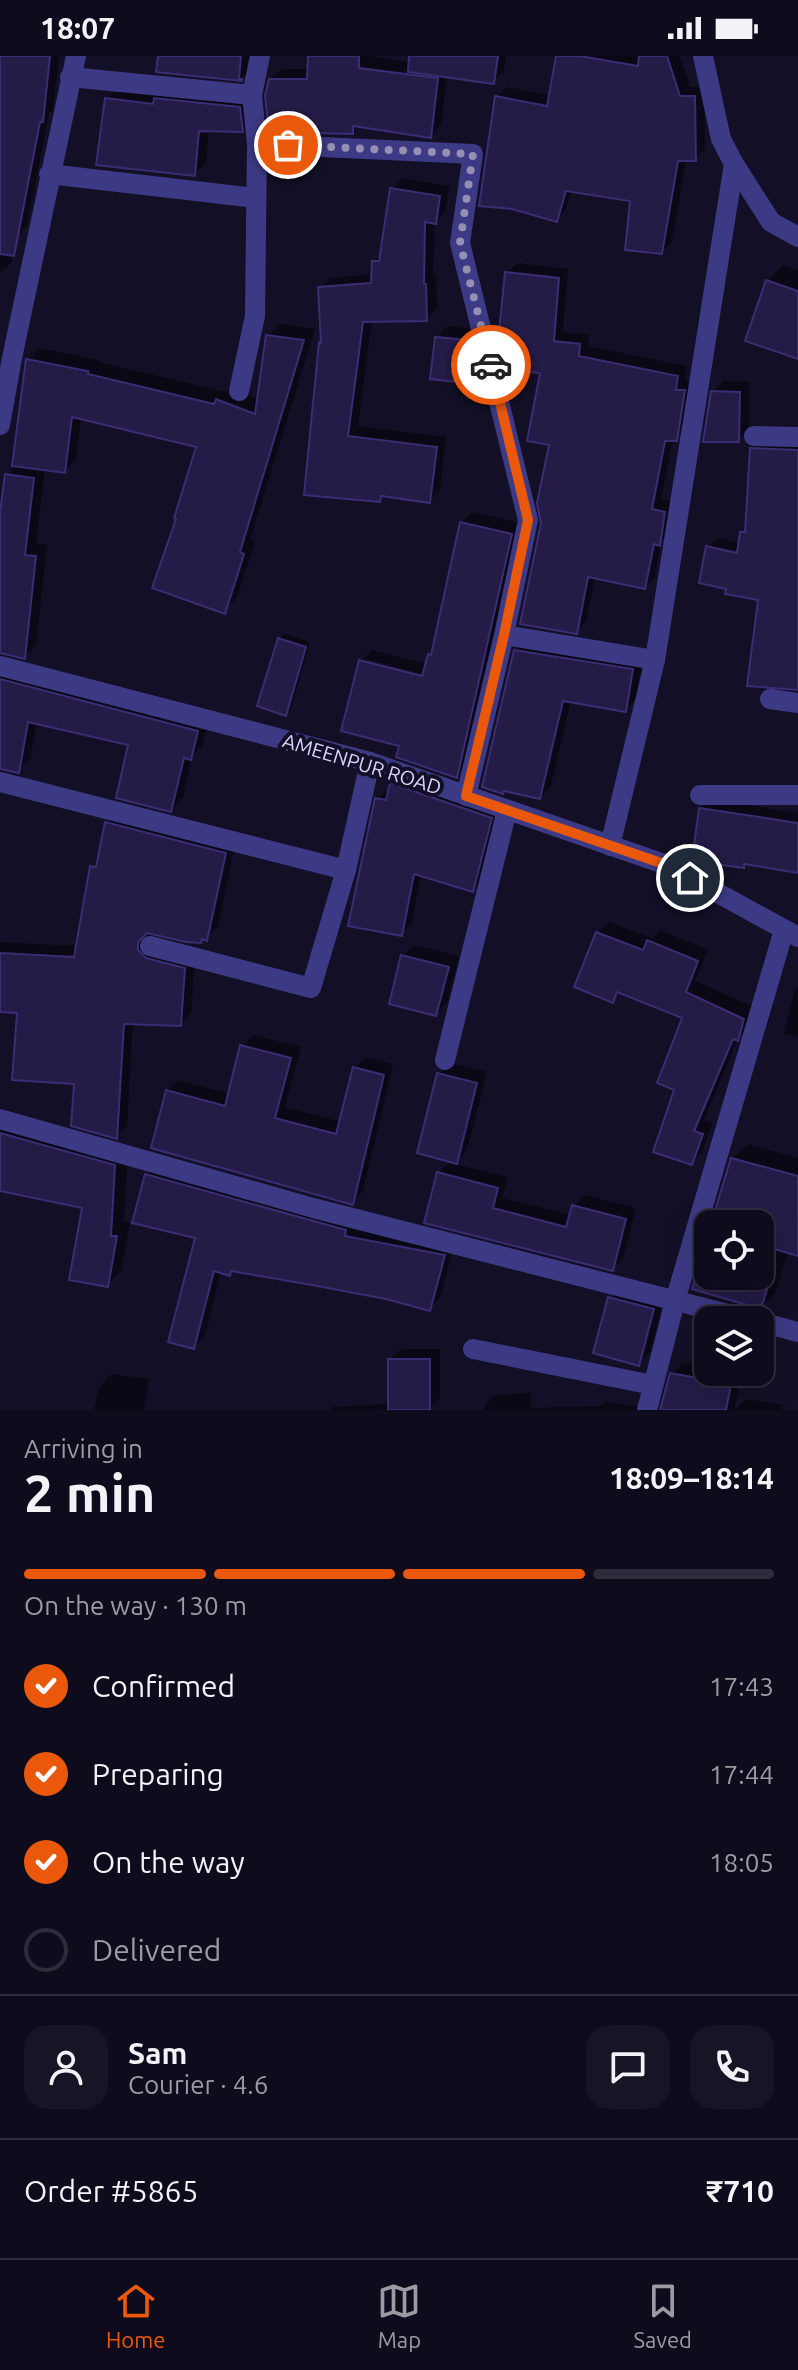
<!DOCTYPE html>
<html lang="en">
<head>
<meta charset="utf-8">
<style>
  :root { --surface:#0e0b1c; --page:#171425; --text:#f1f3f6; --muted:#9b9ba3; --line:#2e2b3b; --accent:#ea580c }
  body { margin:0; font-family:Ubuntu,sans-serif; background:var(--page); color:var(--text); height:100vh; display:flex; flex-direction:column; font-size:30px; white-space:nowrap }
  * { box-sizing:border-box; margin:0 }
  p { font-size:26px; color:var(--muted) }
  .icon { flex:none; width:44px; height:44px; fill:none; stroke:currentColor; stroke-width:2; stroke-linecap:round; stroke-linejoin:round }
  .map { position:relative; height:1354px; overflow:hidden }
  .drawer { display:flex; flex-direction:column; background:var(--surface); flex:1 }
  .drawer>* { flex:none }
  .controls { position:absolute; left:694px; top:1154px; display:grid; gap:16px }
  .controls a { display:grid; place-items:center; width:80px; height:80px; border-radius:16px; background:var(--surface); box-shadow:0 8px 32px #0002,0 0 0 2px var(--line); font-size:40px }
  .pin { position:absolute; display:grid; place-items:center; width:68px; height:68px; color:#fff; margin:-34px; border:4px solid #fff; border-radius:50%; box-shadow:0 2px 8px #0007 }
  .courier { position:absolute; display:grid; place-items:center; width:80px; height:80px; margin:-40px; border:6px solid #ea580c; border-radius:50%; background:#fff; color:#222; box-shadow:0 2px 10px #0007 }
  .overview em { font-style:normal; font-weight:600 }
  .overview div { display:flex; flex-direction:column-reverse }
  .overview { display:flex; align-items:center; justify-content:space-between; height:136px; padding:0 24px }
  h1 { font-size:52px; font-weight:600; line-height:60px }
  .bar { display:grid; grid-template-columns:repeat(4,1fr); gap:12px 8px; align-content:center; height:96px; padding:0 24px }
  .bar i { height:10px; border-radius:6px; background:var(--line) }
  .bar .current { background:var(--accent) }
  .bar p { grid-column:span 4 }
  .line { display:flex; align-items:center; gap:20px; padding:0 24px; border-top:2px solid var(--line) }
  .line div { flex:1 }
  .round { display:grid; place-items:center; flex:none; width:84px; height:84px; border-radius:24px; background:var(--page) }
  ol { padding:0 24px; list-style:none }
  li { display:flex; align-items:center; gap:24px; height:88px }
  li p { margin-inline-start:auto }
  li .icon { padding:8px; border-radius:50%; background:var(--accent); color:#fff; stroke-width:4 }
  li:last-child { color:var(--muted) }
  li i { width:44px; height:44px; border:4px solid var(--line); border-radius:50% }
  .status { display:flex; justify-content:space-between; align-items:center; height:56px; padding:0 40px; background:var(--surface); direction:ltr }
  .status svg { height:22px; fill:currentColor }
  .dock { display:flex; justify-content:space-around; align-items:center; height:112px; border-top:2px solid var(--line); background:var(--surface); font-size:22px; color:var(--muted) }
  .dock a { display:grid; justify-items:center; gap:4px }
  .dock .current { color:var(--accent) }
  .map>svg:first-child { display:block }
  .shadow { fill:#0007; fill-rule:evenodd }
  .building { fill:#241b47; stroke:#3b2d73; stroke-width:2 }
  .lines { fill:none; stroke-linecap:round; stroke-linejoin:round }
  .minor { stroke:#3d3a85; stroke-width:20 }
  .tertiary { stroke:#3d3a85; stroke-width:20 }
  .done { stroke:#948fb3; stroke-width:8; stroke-dasharray:0 14.4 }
  .route { stroke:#ea580c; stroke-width:10 }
  .labels { text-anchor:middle; stroke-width:8; stroke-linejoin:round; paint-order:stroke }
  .street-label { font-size:20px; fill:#d9d4ff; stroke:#130f26 }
</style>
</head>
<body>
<div class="status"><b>18:07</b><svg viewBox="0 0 49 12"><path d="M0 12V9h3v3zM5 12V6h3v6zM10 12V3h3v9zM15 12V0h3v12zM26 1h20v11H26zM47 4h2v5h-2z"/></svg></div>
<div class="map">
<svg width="798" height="1354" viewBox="0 0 798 1354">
  <rect width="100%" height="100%" fill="#130f26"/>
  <g class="shadow">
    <path d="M0,0H59L53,53L49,57L27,170L16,181L11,207L0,217Z"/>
    <path d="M160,0H253L254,10L241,23L159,15Z"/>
    <path d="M310,0H369L450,12L451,0H506L504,15L493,26L447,20L441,69L430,80L359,69L352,76L270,24L282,13H309Z"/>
    <path d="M558,0H680L690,31H704L705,93L695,103H686L672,186L662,196L632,143L572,134L566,153L556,164L497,41L507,31L551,39Z"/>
    <path d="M118,32L251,40L253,63L242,74H209L206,107L195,118L107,43Z"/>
    <path d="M403,122L449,130L446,155L435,166L433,218H436L437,253L426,263L372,264L358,370L446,381L440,434L429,445L384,439L380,444L307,437L321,287L323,285L320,232L330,222L373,218L374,206L382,197L392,133Z"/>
    <path d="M517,207L568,213L563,276L589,279L588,290L687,310L685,325H694L686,373L673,383L661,443L674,446L669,477L661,485L655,521L645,531L595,520L586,566L576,576L543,467L551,388L542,315L507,217Z"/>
    <path d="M783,209L798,214V300L767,225Z"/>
    <path d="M280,268L315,273L250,484L255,486L236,543L224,555L179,462L198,389L81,362L76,403L64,415L45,413L36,488L47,489L36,589L24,601L0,597V479L7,419L17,409L28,304L40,292L99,304V306L226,336L230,332L259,343L268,280Z"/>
    <path d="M448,270L481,274L487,315L476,326L437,281Z"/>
    <path d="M724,325L750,326L749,373L738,384L713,336Z"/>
    <path d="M761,384L798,385V633L760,542L708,491L718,482L740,487L742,477L747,471L752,393Z"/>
    <path d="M472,456L522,467L467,709L456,720L402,688L361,605L372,594L427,608L430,599L434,594L461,467ZM366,603L432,621L431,625L366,608Z"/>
    <path d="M284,578L310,586L291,653L286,658L279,583Z"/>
    <path d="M527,584L643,603L636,643L625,654L571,644L551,730L540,741L516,595Z"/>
    <path d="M0,603L209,663L202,690L192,700L183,742L171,754L131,687L37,666L30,703L18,715L0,712Z"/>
    <path d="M403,717L501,751L484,822L473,833L421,818L412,867L401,878L377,743L391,733L392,728Z"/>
    <path d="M710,743L798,757V815L747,806L743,810L701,753Z"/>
    <path d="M118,756L236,786L218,871L200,885L148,875V883L195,902L191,957L180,968L133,966L127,1070L116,1080L76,1026L19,955L0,954V886L78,890L92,811L99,804L107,767Z"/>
    <path d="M609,866L652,882L660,874L708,894L695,925L754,951L748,971L738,982L704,1064L712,1067L702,1096L691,1107L677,1033L684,961L621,936L612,944L577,930L598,877Z"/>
    <path d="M414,889L459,900L447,947L436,958L403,900Z"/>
    <path d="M798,931V981L784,978L794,935Z"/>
    <path d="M253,979L301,991L285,1051L341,1066L355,1012L366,1001L393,1008L363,1135L352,1146L167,1035L178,1024L230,1038L242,990Z"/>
    <path d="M450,1007L487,1016L467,1094L454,1108L508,1121L502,1142L572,1159L574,1150L585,1139L636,1152L623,1202L612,1213L426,1166L438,1117L452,1104L439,1018Z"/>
    <path d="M0,1060L128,1096L124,1166L130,1167L121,1215L107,1228L84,1151L0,1134Z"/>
    <path d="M748,1088L798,1102V1198L788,1195L776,1236L761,1251L695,1232L708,1186V1220H760V1168H713L732,1103Z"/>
    <path d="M158,1108L454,1188L440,1242L429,1253L386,1241L234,1213L229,1218L221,1215L205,1280L194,1291L197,1180L147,1119Z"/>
    <path d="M621,1231L664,1242L650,1296L639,1307L610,1242Z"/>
    <path d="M401,1293H440V1342L429,1353L330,1354L333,1351L390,1348V1304Z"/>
    <path d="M683,1307L708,1311V1316L741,1317L734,1354H663L672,1318Z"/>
    <path d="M112,1318L149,1323L144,1354H94L100,1330Z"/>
    <path d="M531,1337V1352L600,1350L605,1345L640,1351L639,1354H484V1350L495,1339Z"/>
    <path d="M746,1343L783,1349L782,1354H735Z"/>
  </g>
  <g class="building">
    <path d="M0,0H50L43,66H40L14,200L0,198Z"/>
    <path d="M158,0H241L239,23H242V25L156,16Z"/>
    <path d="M308,0H359V12L438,22L431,82L353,70V78L269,76L265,40L269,23H307Z"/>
    <path d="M409,0H498L494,28L408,16Z"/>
    <path d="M556,0H580L638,10L639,0H667L680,40H695L696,105H678L662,198L625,194L630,145L566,135L557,166L512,153L479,150L495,40L547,50Z"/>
    <path d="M105,42L153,48L154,42L240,51L243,76L199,75L195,120L96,109Z"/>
    <path d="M390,132L440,140L436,168L425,166L424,228H426L427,265L363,266L348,380L437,391L430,447L381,440L380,446L304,439L319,286L321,287L318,231L371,227L372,205H379Z"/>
    <path d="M505,216L559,222L554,285L580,288L579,300L678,320L676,334H685L677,385H665L652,453L665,456L660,490L654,488L645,533L588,521L577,578L520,568L541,467L537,447L549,389L527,385L540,317L504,313L498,286Z"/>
    <path d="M766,224L798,235V303L745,285Z"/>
    <path d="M266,279L304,284L240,496L244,498L225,558L152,532L176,463L174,462L196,391L72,361L65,417L12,410L26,303L88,315V318L214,348L216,343L255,358Z"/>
    <path d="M435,281L470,284L478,314L476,328L430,323Z"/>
    <path d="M711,335L740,336L739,386H703Z"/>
    <path d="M750,392L798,394V634L747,630L758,544L725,538L726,533L699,527L706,490L737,497L740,476H745Z"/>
    <path d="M5,418L34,422L25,499L36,500L25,603L0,597V456Z"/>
    <path d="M460,466L512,478L457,722L396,701L399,690L341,675L359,604L422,620L428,598L431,599Z"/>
    <path d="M278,582L306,591L286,660L257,650Z"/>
    <path d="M514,594L633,613L626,656L563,645L540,743L504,735L503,738L482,731Z"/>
    <path d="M0,623L198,675L191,704L184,702L171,756L116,742L128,689L28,666L19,717L0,713Z"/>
    <path d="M390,727L492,762L473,836L414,818L402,880L348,870L375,742L386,744Z"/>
    <path d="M699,752L798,767V817L744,808V812L692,805Z"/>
    <path d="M105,766L226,797L207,885L202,883L201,887L186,886L147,877L138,886V894L146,902L185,912L181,970L124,968L117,1083L71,1070L74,1028L12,1024L17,957L0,956V897L74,901L90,810L96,811Z"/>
    <path d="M596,876L643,894L647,884L698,905L686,936L744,963L738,985L733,983L694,1075L703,1078L692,1109L653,1096L674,1034L657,1027L682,962L617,936L613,947L574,931Z"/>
    <path d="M401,899L449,911L436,960L389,948Z"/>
    <path d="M240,989L291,1002L275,1062L336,1078L353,1011L384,1019L353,1149L151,1092L166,1034L225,1050Z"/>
    <path d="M437,1017L477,1027L457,1108L417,1097Z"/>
    <path d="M0,1077L115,1109L111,1180H117L108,1231L69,1224L82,1152L0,1135Z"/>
    <path d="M731,1102L798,1120V1200L760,1189V1168H711Z"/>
    <path d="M437,1116L498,1132L493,1152L566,1171L572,1149L626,1163L613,1215L424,1167Z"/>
    <path d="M145,1118L346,1174L345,1180L445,1199L430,1255L386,1243L312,1229L231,1215L230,1220L214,1215L194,1293L168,1286L195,1182L132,1167Z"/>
    <path d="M696,1220H771L761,1253L692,1233Z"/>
    <path d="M608,1241L654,1253L639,1310L593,1297Z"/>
    <rect x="388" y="1303" width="42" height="51"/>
    <path d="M670,1317L731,1328L726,1354H660Z"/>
  </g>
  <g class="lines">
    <g class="minor">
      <path d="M70,21L252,39L260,0"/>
      <path d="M257,88L473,98L460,187L528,464L504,579L466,740"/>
      <path d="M49,118L256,142"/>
      <path d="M239,335L255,260L257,88L252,39"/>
      <path d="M754,380L798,381"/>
      <path d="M504,579L655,604L734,108"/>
      <path d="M770,643L798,647"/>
      <path d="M0,726L346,814"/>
      <path d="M700,739H798"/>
      <path d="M610,790L655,604"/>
      <path d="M150,890L311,932L346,814L370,706"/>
      <path d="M445,1004L507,754"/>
      <path d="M0,1063L313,1152L751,1264"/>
      <path d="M760,1266L798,1276"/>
      <path d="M473,1293L653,1329"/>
      <path d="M647,1354L675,1245L784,874"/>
    </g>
    <g class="tertiary">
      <path d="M703,0L721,83L734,108L771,166L798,181"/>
      <path d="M0,369L12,302L76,0"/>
      <path d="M0,610L370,706L667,809L798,881"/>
    </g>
  </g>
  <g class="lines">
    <path class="done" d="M288,89L473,98L460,187L491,309"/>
    <path class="route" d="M491,309L528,464L504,579L466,740L667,809L690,822"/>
  </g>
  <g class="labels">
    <g class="street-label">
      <text transform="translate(362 708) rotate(17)" y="7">AMEENPUR ROAD</text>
    </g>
  </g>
</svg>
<div class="controls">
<a><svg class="icon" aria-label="locate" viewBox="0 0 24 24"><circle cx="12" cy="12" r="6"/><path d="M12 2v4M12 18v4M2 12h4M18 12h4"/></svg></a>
<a><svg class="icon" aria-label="layers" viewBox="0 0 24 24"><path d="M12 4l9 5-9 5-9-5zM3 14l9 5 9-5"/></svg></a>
</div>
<div class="pin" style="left:288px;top:89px;background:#ea580c"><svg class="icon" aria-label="bag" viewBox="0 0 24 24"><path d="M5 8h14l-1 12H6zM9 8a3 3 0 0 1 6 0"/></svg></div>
<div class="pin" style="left:690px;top:822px;background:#1f2937"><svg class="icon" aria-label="home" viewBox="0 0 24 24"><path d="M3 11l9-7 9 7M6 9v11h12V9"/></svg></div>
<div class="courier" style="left:491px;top:309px"><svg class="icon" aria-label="car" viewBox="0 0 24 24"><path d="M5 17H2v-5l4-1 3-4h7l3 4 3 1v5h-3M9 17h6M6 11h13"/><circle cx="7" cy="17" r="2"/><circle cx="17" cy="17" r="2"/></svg></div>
</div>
<section class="drawer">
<div class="overview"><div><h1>2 min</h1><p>Arriving in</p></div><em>18:09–18:14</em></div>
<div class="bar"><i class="current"></i><i class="current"></i><i class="current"></i><i></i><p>On the way · 130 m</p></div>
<ol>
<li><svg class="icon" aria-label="check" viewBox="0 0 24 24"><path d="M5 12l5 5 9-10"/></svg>Confirmed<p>17:43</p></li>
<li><svg class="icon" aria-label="check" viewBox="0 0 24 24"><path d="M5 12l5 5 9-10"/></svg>Preparing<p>17:44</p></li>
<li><svg class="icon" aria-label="check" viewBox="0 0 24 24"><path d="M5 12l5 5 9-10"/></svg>On the way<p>18:05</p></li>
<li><i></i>Delivered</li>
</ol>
<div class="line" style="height:144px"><a class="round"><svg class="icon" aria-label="person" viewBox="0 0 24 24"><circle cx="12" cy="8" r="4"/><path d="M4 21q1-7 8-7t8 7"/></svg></a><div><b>Sam</b><p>Courier · 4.6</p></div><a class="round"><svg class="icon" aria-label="chat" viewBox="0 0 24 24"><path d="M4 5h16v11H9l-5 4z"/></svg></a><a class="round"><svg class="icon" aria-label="phone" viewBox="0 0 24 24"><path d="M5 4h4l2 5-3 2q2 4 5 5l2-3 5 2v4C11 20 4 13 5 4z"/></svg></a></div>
<div class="line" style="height:104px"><div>Order #5865</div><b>₹710</b></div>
</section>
<nav class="dock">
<a class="current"><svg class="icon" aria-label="home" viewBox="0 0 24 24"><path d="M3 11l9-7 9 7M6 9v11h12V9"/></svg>Home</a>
<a><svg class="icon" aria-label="map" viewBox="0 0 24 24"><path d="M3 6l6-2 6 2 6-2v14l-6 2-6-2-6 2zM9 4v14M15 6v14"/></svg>Map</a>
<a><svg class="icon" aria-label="saved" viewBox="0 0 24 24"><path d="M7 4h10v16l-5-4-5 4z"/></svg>Saved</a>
</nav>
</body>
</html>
